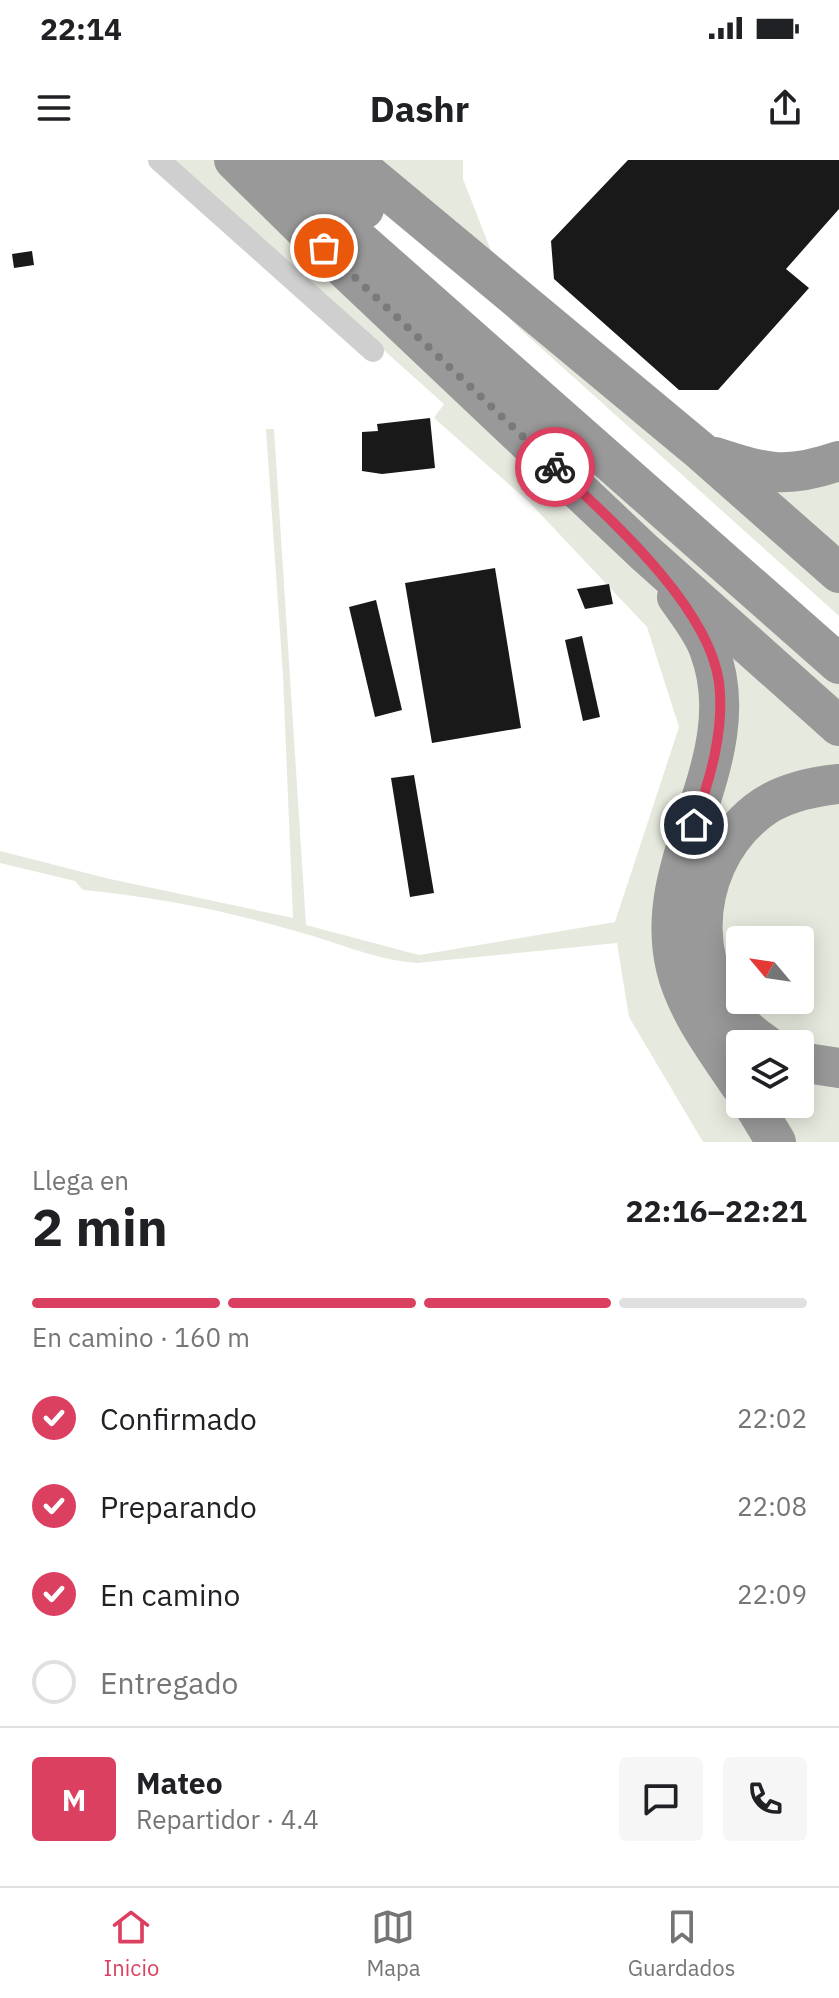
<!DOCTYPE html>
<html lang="es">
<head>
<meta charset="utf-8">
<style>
  :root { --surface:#fff; --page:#f6f6f6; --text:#202124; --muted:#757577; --line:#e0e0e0; --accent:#dc4060 }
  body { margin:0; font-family:"IBM Plex Sans",sans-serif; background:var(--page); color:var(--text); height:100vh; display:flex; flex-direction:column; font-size:30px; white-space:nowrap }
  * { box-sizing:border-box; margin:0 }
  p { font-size:26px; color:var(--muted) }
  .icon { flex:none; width:44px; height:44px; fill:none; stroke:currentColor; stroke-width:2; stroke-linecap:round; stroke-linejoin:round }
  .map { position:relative; height:982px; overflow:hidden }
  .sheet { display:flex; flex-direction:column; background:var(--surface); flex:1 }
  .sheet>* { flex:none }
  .needle { width:52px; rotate:299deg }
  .fabs { position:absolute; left:726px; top:766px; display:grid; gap:16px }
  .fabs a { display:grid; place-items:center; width:88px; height:88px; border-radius:8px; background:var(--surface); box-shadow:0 4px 20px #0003; font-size:40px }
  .pin { position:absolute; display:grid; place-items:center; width:68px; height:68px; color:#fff; margin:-34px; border:4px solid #fff; border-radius:50%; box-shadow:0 2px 8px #0007 }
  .courier { position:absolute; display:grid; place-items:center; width:80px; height:80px; margin:-40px; border:6px solid #dc4060; border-radius:50%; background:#fff; color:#222; box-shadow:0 2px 10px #0007 }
  .overview em { font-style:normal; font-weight:700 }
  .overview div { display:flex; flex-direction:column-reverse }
  .overview { display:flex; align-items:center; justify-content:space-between; height:136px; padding:0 32px }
  h1 { font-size:52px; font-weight:700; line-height:60px }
  .bar { display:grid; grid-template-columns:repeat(4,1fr); gap:12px 8px; align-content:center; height:96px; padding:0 32px }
  .bar i { height:10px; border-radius:6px; background:var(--line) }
  .bar .current { background:var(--accent) }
  .bar p { grid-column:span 4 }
  .line { display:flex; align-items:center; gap:20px; padding:0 32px; border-top:2px solid var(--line) }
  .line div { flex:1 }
  .round { display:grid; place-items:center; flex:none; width:84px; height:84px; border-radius:8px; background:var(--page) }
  ol { padding:0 32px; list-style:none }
  li { display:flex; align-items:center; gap:24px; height:88px }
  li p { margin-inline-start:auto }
  li .icon { padding:8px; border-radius:50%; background:var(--accent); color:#fff; stroke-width:4 }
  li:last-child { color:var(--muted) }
  li i { width:44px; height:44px; border:4px solid var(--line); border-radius:50% }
  .status { display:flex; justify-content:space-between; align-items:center; height:56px; padding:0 40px; background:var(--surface); direction:ltr }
  .status svg { height:22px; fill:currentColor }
  header { display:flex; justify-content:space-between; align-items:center; height:104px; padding:0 32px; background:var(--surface); font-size:36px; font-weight:700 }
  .tabs { display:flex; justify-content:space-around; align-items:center; height:112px; border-top:2px solid var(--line); background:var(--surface); font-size:22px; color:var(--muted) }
  .tabs a { display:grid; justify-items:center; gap:4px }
  .tabs .current { color:var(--accent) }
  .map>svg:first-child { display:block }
  .green { fill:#e6eade; fill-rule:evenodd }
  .building { fill:#191919 }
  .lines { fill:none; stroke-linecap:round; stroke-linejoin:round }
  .street { stroke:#cfcfcf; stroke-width:22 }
  .highway { stroke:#999; stroke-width:40 }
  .done { stroke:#7a7a7a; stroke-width:8; stroke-dasharray:0 14.4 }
  .route { stroke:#dc4060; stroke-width:10 }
</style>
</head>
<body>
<div class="status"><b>22:14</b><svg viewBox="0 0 49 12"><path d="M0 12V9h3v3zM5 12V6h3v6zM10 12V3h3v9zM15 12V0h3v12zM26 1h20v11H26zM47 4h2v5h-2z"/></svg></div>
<header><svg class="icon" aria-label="menu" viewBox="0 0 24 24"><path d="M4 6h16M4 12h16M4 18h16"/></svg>Dashr<svg class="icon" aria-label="share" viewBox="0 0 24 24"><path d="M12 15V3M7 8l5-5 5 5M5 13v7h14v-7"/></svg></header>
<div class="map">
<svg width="839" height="982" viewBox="0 0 839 982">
  <rect width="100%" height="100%" fill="#fff"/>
  <g class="green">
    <path d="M171,0H219L658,430L706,525L704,580L670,696L761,982H703L629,857L617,783L417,803C376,800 339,783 299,772C228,751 156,737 83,730L75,721L0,703V691L110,719L293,758L283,516L266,269H274L306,765L419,795L615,762L679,567L647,467L529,342L434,258L444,244Z"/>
    <path d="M370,0H463V19L495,101Z"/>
    <path d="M370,113L839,523V554Z"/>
    <path d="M500,149L839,427V456L521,170Z"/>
    <path d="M839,312V396L753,321Z"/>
    <path d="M724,477L839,583V613C816,616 795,620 774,630C696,668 668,774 713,848C721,861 734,873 746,884H740V915C720,883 694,851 686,813C668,727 708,674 726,595C734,558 728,517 720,480Z"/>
    <path d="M839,640V894H822L788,883L753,863L725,829L716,789L715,750L722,721L736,696L773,658L799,645ZM740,780H800V840H740Z"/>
    <path d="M800,913L839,917V982H782L759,944H800Z"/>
  </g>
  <g class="building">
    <path d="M628,0H839V49L786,109L809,128L718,230H679L554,119L551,81Z"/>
    <path d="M32,91L34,105L14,108L12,94Z"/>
    <path d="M430,258L435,308L382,314L362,311V272L378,271L377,264Z"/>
    <path d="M495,408L521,568L432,583L405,423Z"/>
    <path d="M609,424L613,444L585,449L577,429Z"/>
    <path d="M376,440L402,550L375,557L349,447Z"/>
    <path d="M582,476L600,557L583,561L565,480Z"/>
    <path d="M414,615L434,733L410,737L391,618Z"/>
  </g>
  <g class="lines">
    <path class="street" d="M159,0L373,191"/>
    <g class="highway">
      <path d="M234,0L346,110L644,392L839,566"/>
      <path d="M312,0L364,49"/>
      <path d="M351,0L703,293L839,413"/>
      <path d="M277,8L839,504"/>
      <path d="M715,297C767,314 787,319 839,301"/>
      <path d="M677,437C688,453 702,470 709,489C751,599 649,698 676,808C686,850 716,889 740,925"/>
      <path d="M765,884C683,831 683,710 758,651C781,633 811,627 839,624"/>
      <path d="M800,902L839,908"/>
      <path d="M753,944L776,982"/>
    </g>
  </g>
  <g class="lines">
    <path class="done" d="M324,88L555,307"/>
    <path class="route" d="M555,307C609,358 708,445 719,522C725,570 710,619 694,665"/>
  </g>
</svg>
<div class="fabs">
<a><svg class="needle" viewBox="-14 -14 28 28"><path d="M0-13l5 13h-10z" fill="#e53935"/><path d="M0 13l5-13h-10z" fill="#757577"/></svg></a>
<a><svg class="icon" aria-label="layers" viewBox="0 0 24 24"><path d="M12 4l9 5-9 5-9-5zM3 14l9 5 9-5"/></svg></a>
</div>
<div class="pin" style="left:324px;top:88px;background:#ea580c"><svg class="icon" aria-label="bag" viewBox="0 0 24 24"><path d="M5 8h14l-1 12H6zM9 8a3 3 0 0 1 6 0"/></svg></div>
<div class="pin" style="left:694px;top:665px;background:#1f2937"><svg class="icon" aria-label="home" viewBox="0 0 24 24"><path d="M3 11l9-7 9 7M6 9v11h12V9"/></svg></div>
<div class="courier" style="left:555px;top:307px"><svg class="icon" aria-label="bike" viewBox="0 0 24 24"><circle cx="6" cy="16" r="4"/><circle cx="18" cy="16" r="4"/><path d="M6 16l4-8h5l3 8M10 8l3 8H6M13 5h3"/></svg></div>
</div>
<section class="sheet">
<div class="overview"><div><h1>2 min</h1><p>Llega en</p></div><em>22:16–22:21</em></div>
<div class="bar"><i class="current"></i><i class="current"></i><i class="current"></i><i></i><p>En camino · 160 m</p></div>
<ol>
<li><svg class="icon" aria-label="check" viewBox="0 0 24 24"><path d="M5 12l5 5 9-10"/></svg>Confirmado<p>22:02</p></li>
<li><svg class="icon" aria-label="check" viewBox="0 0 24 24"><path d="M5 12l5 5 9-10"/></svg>Preparando<p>22:08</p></li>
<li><svg class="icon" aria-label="check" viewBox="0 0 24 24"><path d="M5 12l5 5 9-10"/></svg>En camino<p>22:09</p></li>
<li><i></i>Entregado</li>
</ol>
<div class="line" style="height:144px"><b class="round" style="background:var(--accent);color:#fff">M</b><div><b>Mateo</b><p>Repartidor · 4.4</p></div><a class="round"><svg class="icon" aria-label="chat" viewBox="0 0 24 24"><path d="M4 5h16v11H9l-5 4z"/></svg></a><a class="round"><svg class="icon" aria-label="phone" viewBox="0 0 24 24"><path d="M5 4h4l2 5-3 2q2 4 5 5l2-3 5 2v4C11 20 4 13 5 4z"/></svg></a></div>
</section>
<nav class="tabs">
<a class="current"><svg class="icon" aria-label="home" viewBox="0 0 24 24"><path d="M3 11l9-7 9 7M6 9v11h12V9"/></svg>Inicio</a>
<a><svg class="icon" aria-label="map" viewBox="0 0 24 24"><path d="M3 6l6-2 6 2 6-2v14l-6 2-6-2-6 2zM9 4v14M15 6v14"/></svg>Mapa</a>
<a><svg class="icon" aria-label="saved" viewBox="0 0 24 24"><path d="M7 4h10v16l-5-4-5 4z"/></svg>Guardados</a>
</nav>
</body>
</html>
